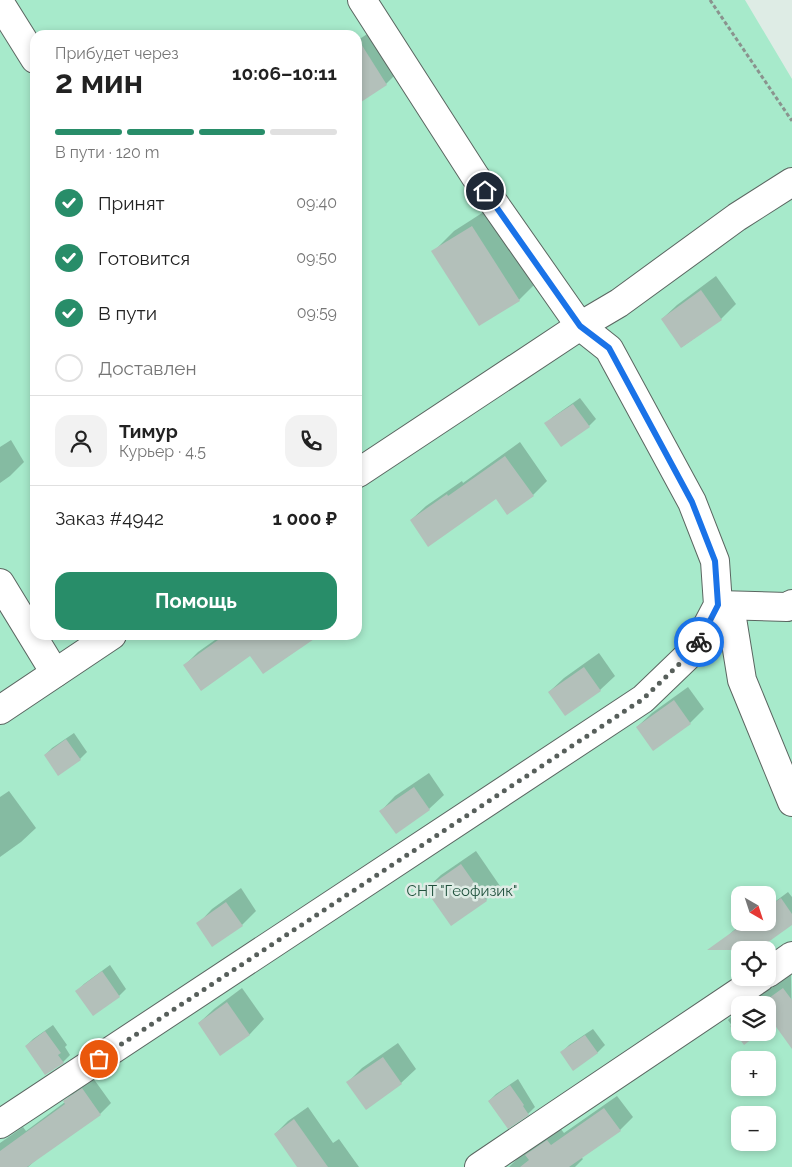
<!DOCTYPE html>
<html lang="ru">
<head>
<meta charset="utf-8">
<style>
  :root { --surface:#fff; --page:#f2f2f2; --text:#222; --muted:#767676; --line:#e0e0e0; --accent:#288d69 }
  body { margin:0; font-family:Raleway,sans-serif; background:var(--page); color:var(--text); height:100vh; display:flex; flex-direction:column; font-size:19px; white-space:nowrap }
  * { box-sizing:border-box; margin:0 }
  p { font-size:16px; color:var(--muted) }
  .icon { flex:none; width:28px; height:28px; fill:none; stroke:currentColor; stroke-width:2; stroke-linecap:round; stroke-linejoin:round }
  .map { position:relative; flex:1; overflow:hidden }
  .sheet { position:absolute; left:30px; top:30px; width:332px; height:610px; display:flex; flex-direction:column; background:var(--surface); border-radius:15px; box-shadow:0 2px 8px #0003 }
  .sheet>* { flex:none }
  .needle { width:32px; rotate:141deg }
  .fabs { position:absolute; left:731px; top:886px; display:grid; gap:10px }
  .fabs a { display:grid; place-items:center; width:45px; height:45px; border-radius:10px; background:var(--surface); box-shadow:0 2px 8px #0003; font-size:25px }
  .pin { position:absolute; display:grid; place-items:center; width:42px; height:42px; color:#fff; margin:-21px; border:2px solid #fff; border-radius:50%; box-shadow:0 1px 5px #0007 }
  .courier { position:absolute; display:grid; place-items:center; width:50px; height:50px; margin:-25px; border:4px solid #1a73e8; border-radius:50%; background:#fff; color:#222; box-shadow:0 1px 6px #0007 }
  .headline em { font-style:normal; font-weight:700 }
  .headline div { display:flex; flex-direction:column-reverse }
  .headline { display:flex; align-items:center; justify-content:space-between; height:85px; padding:0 25px }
  h1 { font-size:32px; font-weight:700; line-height:38px }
  .bar { display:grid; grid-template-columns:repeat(4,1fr); gap:8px 5px; align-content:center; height:60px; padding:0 25px }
  .bar i { height:6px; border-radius:4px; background:var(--line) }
  .bar .selected { background:var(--accent) }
  .bar p { grid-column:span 4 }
  .line { display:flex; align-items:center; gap:12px; padding:0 25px; border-top:1px solid var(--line) }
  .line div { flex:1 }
  .round { display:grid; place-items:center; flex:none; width:52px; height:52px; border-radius:15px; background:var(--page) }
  ol { padding:0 25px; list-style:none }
  li { display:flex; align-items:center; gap:15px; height:55px }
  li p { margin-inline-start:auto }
  li .icon { padding:5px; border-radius:50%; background:var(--accent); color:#fff; stroke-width:4 }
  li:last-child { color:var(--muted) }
  li i { width:28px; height:28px; border:2px solid var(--line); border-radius:50% }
  .cta { display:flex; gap:10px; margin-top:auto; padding:10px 25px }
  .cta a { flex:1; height:58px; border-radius:15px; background:var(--accent); color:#fff; font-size:20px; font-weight:700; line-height:58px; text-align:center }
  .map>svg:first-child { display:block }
  .green { fill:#a7eacb; fill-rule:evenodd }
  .shadow { fill:#0003 }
  .building { fill:#b3c0ba }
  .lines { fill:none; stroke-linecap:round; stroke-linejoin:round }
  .minor-casing { stroke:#5b6661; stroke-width:30 }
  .path { stroke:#8a938e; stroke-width:3; stroke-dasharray:4 2.5; stroke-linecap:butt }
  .minor { stroke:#fff; stroke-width:28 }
  .done { stroke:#575f5b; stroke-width:5; stroke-dasharray:0 9 }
  .route { stroke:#1a73e8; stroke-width:6 }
  .labels { text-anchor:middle; stroke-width:5; stroke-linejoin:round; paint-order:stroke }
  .park-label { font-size:15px; fill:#21523e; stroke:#deece5 }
</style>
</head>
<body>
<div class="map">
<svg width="792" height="1167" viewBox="0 0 792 1167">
  <rect width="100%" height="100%" fill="#deece5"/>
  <path class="green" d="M0,0H745L792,79V1167H0ZM35,35H358V635H35ZM740,895H768V922H740ZM740,950H768V978H740ZM740,1005H768V1032H740ZM740,1060H768V1088H740ZM740,1115H768V1142H740Z"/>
  <g class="shadow">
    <path d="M375,29L400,70L386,84L358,102V40Z"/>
    <path d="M493,206L540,279L519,300L433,252L454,231Z"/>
    <path d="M716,276L736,304L721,319L682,347L662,319L677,305Z"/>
    <path d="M580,398L596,419L589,426L546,424L553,417Z"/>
    <path d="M11,440L24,462L10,476L0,483V447Z"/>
    <path d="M520,442L547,481L533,495L496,497L411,520L426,506L462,481L463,483Z"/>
    <path d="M222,635H318L185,665L198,652Z"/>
    <path d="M599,653L615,676L600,690L549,692L564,678Z"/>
    <path d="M688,687L704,709L690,723L637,727L652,713Z"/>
    <path d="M74,733L87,752L80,759L45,755L52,748Z"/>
    <path d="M429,773L444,795L429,809L397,832L381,811L395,796Z"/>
    <path d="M9,791L36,828L21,842L0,857V797Z"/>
    <path d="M476,851L500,886L486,900L426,889L441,875Z"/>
    <path d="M241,888L256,911L242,925L198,924L212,909Z"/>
    <path d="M788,892L792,897V924L755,950H740V959L726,938L733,931L745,922H768V907Z"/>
    <path d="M110,965L126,989L119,996L77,991L84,984Z"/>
    <path d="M791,974L792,1025L774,1022L768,1027V1005H745L780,981L784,977Z"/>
    <path d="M242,988L264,1019L250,1034L221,1054L199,1023L214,1009Z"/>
    <path d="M740,1008V1032L744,1043L728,1020Z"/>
    <path d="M53,1025L67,1045L65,1047L70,1055L63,1062L26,1046L33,1039Z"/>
    <path d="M593,1029L605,1045L598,1052L574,1069L562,1052L569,1045Z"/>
    <path d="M398,1043L416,1069L401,1083L348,1082L362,1068Z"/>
    <path d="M93,1078L111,1103L100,1114L39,1157L28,1167H0V1143L23,1127L26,1131L65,1102V1101L76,1090Z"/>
    <path d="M518,1079L535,1107L528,1114L508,1127L489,1101L496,1094Z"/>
    <path d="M617,1096L633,1117L620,1130L581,1157L583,1159L575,1167H509L521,1155L560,1128L564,1133Z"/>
    <path d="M308,1107L333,1143L339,1139L359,1167H299L275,1134L288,1121Z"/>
  </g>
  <g class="building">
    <path d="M358,39L387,85L358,104Z"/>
    <path d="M472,226L520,301L479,326L431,251Z"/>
    <path d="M701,290L722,320L681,348L661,319Z"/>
    <path d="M573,404L590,427L561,447L544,423Z"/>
    <path d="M505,456L534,496L507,515L496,499L428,547L410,520L447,494L448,496Z"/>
    <path d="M225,635H320L263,674L250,656L201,691L183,665Z"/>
    <path d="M584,667L601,691L565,716L548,692Z"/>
    <path d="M674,700L691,724L653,751L636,727Z"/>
    <path d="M66,739L81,760L58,776L44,755Z"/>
    <path d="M414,787L430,810L396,834L379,811Z"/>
    <path d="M461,864L487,901L451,926L425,889Z"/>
    <path d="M781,898L792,914V925L757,950H707L746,922H768V907Z"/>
    <path d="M226,902L243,926L212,947L196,923Z"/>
    <path d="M102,971L120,997L93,1016L75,991Z"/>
    <path d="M783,988L792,1000V1049L774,1024L768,1028V1005H759Z"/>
    <path d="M227,1002L250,1035L220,1056L198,1023Z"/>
    <path d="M740,1019V1032H761L744,1045L730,1026Z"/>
    <path d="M45,1031L61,1053L58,1055L64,1063L45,1075L25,1046Z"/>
    <path d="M585,1035L598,1053L573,1071L560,1052Z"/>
    <path d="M383,1057L402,1084L366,1110L346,1082Z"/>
    <path d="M510,1085L524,1105L523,1106L529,1115L508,1129L488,1101Z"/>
    <path d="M82,1088L101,1115L27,1167H0V1151L65,1104L63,1101Z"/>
    <path d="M604,1108L621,1131L569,1167H520L529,1160L525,1155L547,1140L551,1145Z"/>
    <path d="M294,1119L328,1167H297L274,1134Z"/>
  </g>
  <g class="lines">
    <defs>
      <g id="minor">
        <path d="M0,3L35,59"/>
        <path d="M358,473L580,326L619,303L737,217L792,182"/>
        <path d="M0,583L55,673"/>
        <path d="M718,605L787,607L792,604"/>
        <path d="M730,606L742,680L792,802"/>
        <path d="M0,710L112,635"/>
        <path d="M768,973L792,956"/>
        <path d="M0,1124L643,699L695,649L718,605L715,561L692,502L609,349L580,326L475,176L362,0"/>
        <path d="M479,1167L760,978"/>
      </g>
    </defs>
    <use href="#minor" class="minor-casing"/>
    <path class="path" d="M710,0L792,121"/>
    <use href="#minor" class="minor"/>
  </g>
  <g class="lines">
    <path class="done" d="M99,1059L643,699L695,649L699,642"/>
    <path class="route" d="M485,191L580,326L609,348L692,502L715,561L718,605L699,642"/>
  </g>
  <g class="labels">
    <g class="park-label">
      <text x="462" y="896">СНТ "Геофизик"</text>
    </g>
  </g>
</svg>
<div class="fabs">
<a><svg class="needle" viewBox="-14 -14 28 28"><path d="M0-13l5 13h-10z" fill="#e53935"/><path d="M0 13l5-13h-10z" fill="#767676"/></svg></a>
<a><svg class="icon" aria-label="locate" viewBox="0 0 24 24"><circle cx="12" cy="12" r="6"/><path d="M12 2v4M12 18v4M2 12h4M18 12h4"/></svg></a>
<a><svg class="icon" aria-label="layers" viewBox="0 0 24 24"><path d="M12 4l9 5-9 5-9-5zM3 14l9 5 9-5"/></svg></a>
<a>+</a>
<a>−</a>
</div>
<div class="pin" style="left:99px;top:1059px;background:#ea580c"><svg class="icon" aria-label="bag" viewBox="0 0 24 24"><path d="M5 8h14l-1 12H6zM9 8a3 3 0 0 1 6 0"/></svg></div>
<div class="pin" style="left:485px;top:191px;background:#1f2937"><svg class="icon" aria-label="home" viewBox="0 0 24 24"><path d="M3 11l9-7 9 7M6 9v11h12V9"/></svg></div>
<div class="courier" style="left:699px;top:642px"><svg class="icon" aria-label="bike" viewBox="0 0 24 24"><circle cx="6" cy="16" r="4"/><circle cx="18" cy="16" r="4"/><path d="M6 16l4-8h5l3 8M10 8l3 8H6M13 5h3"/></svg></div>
<section class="sheet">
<div class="headline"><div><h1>2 мин</h1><p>Прибудет через</p></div><em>10:06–10:11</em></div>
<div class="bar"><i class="selected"></i><i class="selected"></i><i class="selected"></i><i></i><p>В пути · 120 m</p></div>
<ol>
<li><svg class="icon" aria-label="check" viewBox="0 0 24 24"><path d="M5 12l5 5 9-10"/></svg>Принят<p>09:40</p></li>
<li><svg class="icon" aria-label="check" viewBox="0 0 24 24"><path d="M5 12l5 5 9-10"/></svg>Готовится<p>09:50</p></li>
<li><svg class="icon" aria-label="check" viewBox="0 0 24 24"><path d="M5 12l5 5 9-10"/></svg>В пути<p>09:59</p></li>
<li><i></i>Доставлен</li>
</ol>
<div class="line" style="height:90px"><a class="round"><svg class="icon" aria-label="person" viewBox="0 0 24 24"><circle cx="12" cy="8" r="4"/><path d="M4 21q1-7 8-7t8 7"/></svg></a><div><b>Тимур</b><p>Курьер · 4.5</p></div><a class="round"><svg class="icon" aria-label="phone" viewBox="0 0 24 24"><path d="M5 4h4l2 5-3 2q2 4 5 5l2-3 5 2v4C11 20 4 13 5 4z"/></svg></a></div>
<div class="line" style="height:65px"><div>Заказ #4942</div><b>1 000 ₽</b></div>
<div class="cta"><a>Помощь</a></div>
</section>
</div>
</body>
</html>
